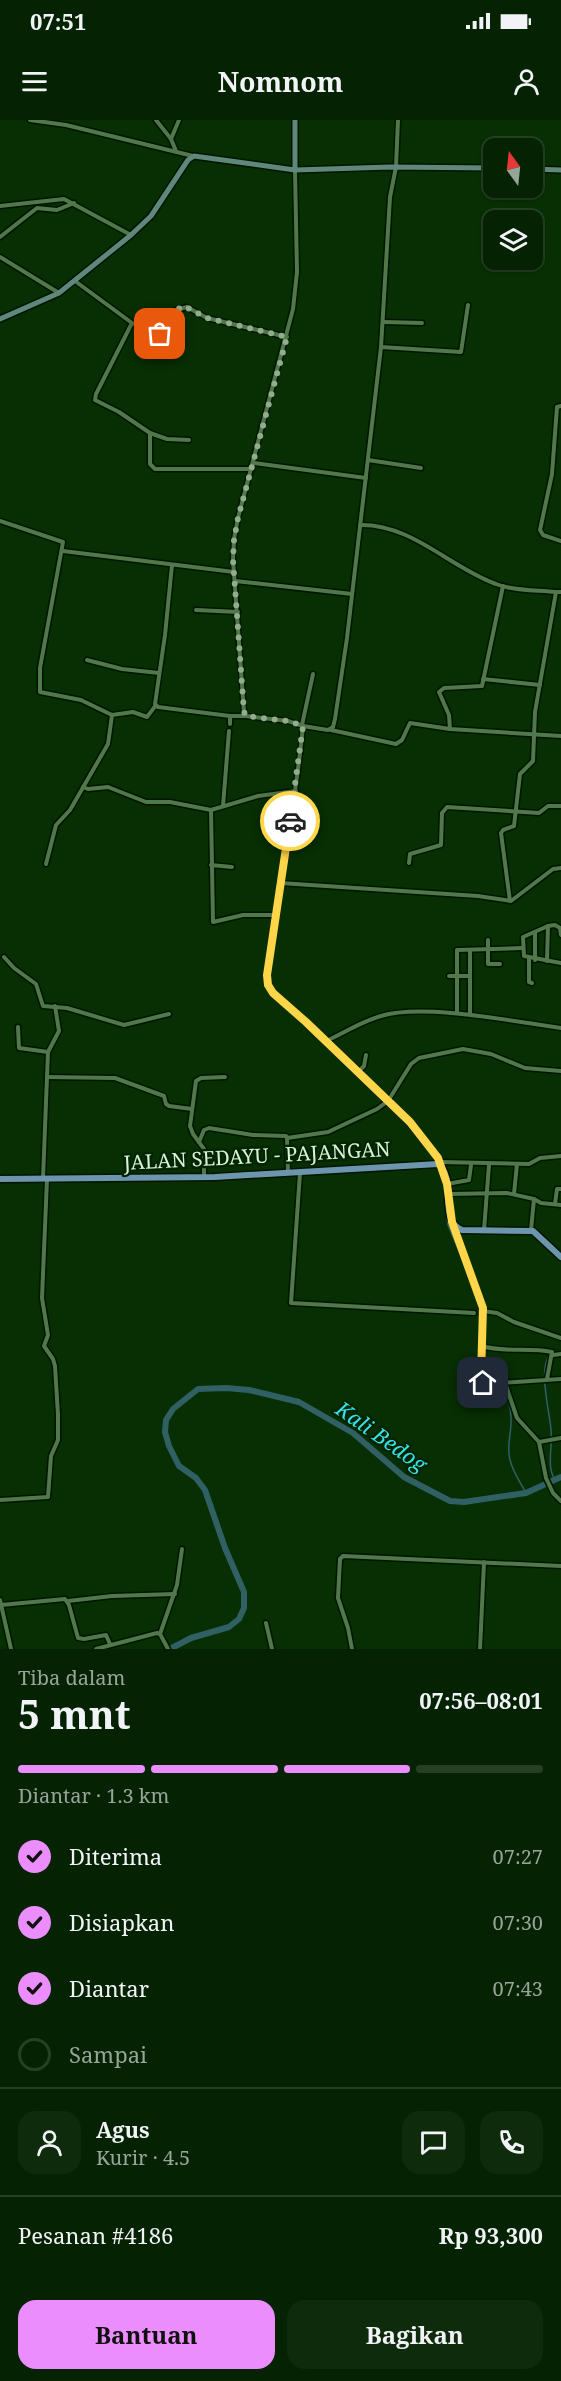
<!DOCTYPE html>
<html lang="id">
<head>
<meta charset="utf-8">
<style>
  :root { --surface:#052302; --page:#0e2b0c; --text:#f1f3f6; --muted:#97a499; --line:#264024; --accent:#eb8dfc }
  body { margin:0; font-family:"Noto Serif",serif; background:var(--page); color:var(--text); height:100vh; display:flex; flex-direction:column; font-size:22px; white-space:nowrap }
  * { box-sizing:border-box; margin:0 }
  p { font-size:20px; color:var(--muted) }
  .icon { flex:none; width:33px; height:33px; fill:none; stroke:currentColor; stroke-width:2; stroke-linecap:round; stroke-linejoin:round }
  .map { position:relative; height:1529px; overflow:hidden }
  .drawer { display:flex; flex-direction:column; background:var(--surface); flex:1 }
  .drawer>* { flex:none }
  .needle { width:39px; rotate:345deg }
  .tools { position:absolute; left:483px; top:18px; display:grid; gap:12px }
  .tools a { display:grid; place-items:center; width:60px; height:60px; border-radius:12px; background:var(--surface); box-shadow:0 2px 4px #0004,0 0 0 2px var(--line); font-size:30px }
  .pin { position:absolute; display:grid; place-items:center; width:51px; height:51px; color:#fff; margin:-26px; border-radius:12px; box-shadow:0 3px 9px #0006 }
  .courier { position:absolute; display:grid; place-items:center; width:60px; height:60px; margin:-30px; border:4px solid #ffd54a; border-radius:50%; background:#fff; color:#222; box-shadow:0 2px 8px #0007 }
  .head em { font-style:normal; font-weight:700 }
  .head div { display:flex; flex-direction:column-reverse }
  .head { display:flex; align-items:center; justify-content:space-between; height:102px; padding:0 18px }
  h1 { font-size:39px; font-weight:700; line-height:45px }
  .bar { display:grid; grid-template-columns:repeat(4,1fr); gap:9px 6px; align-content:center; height:72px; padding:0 18px }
  .bar i { height:8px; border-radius:4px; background:var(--line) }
  .bar .selected { background:var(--accent) }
  .bar p { grid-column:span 4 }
  .line { display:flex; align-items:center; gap:15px; padding:0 18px; border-top:2px solid var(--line) }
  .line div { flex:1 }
  .round { display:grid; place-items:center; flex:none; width:63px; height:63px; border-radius:18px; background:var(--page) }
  ol { padding:0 18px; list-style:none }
  li { display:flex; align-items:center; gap:18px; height:66px }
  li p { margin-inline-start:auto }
  li .icon { padding:6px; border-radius:50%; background:var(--accent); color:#111; stroke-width:4 }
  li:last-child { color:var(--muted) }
  li i { width:33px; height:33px; border:3px solid var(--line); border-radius:50% }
  .button { display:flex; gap:12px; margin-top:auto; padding:12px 18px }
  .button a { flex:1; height:69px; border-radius:18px; background:var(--accent); color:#111; font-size:24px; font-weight:700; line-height:69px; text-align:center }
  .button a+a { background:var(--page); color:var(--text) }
  .status { display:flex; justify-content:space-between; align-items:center; height:42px; padding:0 30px; background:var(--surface); direction:ltr }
  .status svg { height:16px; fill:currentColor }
  header { display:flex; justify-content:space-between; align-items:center; height:78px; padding:0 18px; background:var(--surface); font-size:27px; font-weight:700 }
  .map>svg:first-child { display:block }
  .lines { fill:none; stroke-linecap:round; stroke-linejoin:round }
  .stream { stroke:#306064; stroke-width:1.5 }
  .river { stroke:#306064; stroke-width:6 }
  .street-casing { stroke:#001500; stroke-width:7 }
  .secondary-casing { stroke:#001500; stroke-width:8 }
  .primary-casing { stroke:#001500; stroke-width:9 }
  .street { stroke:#50784a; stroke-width:4 }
  .secondary { stroke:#5f877c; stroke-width:5 }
  .primary { stroke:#6d95ae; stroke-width:6 }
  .done { stroke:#91ad8d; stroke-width:6; stroke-dasharray:0 10.8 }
  .route { stroke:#ffd54a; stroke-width:8 }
  .labels { text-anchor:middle; stroke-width:5; stroke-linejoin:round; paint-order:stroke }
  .street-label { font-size:20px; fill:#dbf1d7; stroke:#002500 }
  .water-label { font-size:21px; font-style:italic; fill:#39dfe9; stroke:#002500 }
</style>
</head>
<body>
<div class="status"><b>07:51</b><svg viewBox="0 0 49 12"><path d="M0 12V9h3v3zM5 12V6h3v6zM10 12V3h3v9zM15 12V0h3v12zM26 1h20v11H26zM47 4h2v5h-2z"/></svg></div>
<header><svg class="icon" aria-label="menu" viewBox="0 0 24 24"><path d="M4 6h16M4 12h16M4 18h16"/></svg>Nomnom<svg class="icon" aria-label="person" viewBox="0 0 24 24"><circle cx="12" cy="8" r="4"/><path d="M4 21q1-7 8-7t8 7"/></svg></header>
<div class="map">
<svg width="561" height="1529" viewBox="0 0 561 1529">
  <rect width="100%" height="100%" fill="#072f03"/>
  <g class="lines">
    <g class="stream">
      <path d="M444,1062L445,1082"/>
      <path d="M446,1089L448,1105L476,1172"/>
      <path d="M480,1224L481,1263"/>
      <path d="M551,1234C537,1246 550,1293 551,1310C553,1327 546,1346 555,1360"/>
      <path d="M485,1266H503C507,1276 511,1286 511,1298C512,1312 506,1325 510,1340C513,1352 520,1362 526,1373"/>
    </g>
    <path class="river" d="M170,1529L191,1518L229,1507L239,1499L244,1488V1472L225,1428L205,1370L196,1358L179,1346L169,1326L165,1312L166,1300L173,1289L198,1269L226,1268L249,1270L299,1282L353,1313L404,1357L450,1381L464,1382L526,1373L561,1357"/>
    <defs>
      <g id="street">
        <path d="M30,0L66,5L193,36"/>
        <path d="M156,0L171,19L176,31"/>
        <path d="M398,0L396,47L390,77L381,227L461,232L468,185"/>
        <path d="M171,19L179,0"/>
        <path d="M488,48V29"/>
        <path d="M295,50L297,152L293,189L238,398L234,419L233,440L244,592L246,596L288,601L303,606C295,689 278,772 267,855L268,865L273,873L306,902L409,1002L438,1038L441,1045"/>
        <path d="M0,86L64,79L131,115"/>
        <path d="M0,117L37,88L57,90L74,83"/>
        <path d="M0,137L59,173"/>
        <path d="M75,161L132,203L96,274L95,280L119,292L150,313L167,319L189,320"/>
        <path d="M384,202L422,203"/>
        <path d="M132,203L160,214L176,190L187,187L207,198L287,217"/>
        <path d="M561,286L557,287L552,354L540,410L543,415L561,421"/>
        <path d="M150,313V344L155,349H252"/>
        <path d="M368,340L421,348"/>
        <path d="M254,343L366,358"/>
        <path d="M0,401L63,422L40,548V572L81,580L112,595L133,592L147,597L156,585"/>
        <path d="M360,405C412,404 449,447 496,464C514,471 537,470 556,472"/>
        <path d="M63,431L234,452"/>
        <path d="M172,445L165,515L155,584L158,587L230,596H245"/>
        <path d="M235,461L352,474"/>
        <path d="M503,466L482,566L444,568L439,572L449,595L450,609L561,616"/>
        <path d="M196,490L238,492"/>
        <path d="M87,540L122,549L159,553"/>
        <path d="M483,559L540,565"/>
        <path d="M230,604V596"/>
        <path d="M302,605L313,554"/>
        <path d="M303,606L328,610L333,607L335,599L347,518L381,227"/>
        <path d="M331,610L396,624L402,620L410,603L450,609"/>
        <path d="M83,667L88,669L108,667L146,682H170L211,690L258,676L296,671"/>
        <path d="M223,686L229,611"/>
        <path d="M211,690L213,802L243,795H275"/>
        <path d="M409,743L410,734L441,725L442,693L447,687L539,693L548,686H561"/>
        <path d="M46,744L56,705L70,690L108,624L112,595"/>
        <path d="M211,745L232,747"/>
        <path d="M280,763L478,776L511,781L553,749L561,748"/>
        <path d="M510,781L501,713L503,710L514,706L520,654L533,641L535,592L556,472H561"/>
        <path d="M548,806L523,817L524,836L561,843"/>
        <path d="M488,820V844H500"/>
        <path d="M4,837L14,848L36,864L43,886L67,888L124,905L169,894"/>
        <path d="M529,839V862L532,863"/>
        <path d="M535,840V813"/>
        <path d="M547,841L548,806L555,805L560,808L561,815"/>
        <path d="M449,856H470"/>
        <path d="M457,892V830L523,828"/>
        <path d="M470,894V830"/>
        <path d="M18,907L19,928L48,932"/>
        <path d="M326,921C344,913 362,901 381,896C423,883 516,902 561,908"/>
        <path d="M358,952L364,946L366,935"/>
        <path d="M47,957L115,958L164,976L166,984L169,986L192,989"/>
        <path d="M287,1018L288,1053"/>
        <path d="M199,1022L204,1010L209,1008L253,1015L286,1016L287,1018L328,1012L377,989L388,981L411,944L419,938L463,929L491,934L525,948L561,951"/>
        <path d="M440,1042L529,1044L540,1038L561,1036"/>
        <path d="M300,1053L291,1183L474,1193"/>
        <path d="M204,1057V1029L193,1014L190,1006L196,961L201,958L225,957"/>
        <path d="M43,1058L48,932L59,911L55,886"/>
        <path d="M447,1064L469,1060L471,1045"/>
        <path d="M448,1074L507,1073L534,1079L531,1110"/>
        <path d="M514,1074L517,1044"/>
        <path d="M534,1079L541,1083L561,1085"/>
        <path d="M555,1084L557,1069H561"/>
        <path d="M453,1105L483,1187L481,1256L483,1264L561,1259"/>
        <path d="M484,1110L489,1045"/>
        <path d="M483,1191L497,1193L514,1202L561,1218"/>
        <path d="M482,1226C503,1233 529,1227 552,1232L547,1259"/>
        <path d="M553,1235L561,1234"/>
        <path d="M505,1263L517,1298L539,1322L546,1358L553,1373L561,1381"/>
        <path d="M539,1322L561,1318"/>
        <path d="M0,1380L48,1377L51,1336L58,1320V1295L55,1246L53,1239L44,1226L48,1215L42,1178L47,1059"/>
        <path d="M0,1480L11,1529"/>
        <path d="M68,1481L112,1476L175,1474"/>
        <path d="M1,1485L65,1479L69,1485L78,1518L84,1519L106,1515L110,1524"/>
        <path d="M266,1503L272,1529"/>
        <path d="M160,1514L177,1465L182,1429"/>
        <path d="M96,1529L157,1513L160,1514L168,1529"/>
        <path d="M352,1529L348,1508L338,1478L340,1439L343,1436L561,1446"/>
        <path d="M480,1529L484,1442"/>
      </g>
      <g id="secondary">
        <path d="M295,0V50"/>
        <path d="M532,49L561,50"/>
        <path d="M0,199L59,173L131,115L151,96L188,40L194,36L295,50L390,47L494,48"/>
      </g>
      <path id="primary" d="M0,1059L215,1057L438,1044C458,1059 437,1100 462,1110L533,1111L561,1137"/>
    </defs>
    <use href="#street" class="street-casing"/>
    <use href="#secondary" class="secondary-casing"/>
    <use href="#primary" class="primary-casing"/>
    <use href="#street" class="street"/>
    <use href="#secondary" class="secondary"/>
    <use href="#primary" class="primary"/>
  </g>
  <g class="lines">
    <path class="done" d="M160,214L176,190L184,186L207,198L287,217L238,398L234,420L233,440L244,592L246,596L288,601L303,606L290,701"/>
    <path class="route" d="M290,701L267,855L268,865L273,873L306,902L410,1002L438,1038L447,1064L452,1102L483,1188L481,1256L483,1263"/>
  </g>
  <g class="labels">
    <g class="street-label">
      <text transform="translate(257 1036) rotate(-3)" y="7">JALAN SEDAYU - PAJANGAN</text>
    </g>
    <g class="water-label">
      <text transform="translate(381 1317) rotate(35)" y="7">Kali Bedog</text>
    </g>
  </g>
</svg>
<div class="tools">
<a><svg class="needle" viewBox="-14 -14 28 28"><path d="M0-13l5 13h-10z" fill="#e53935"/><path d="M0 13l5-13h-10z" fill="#97a499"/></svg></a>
<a><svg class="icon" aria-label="layers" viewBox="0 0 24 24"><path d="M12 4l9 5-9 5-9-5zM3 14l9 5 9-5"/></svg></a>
</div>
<div class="pin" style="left:160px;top:214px;background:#ea580c"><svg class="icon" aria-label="bag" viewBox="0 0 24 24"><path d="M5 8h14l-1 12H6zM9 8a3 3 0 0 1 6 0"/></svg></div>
<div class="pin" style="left:483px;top:1263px;background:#1f2937"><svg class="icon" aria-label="home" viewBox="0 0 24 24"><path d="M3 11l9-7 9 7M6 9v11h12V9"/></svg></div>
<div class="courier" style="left:290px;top:701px"><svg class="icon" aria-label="car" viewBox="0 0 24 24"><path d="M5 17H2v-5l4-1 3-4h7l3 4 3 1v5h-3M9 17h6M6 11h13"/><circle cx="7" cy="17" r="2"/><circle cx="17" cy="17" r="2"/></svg></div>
</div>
<section class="drawer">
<div class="head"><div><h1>5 mnt</h1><p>Tiba dalam</p></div><em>07:56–08:01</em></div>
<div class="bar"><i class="selected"></i><i class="selected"></i><i class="selected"></i><i></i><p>Diantar · 1.3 km</p></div>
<ol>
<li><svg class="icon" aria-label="check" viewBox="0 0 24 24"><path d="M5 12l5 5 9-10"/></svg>Diterima<p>07:27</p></li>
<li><svg class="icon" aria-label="check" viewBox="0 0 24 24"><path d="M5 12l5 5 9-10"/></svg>Disiapkan<p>07:30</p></li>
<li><svg class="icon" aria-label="check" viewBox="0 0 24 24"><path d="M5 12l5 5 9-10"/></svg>Diantar<p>07:43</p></li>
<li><i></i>Sampai</li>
</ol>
<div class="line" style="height:108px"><a class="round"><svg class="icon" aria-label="person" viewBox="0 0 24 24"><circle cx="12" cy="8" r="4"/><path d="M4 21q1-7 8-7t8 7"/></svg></a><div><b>Agus</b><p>Kurir · 4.5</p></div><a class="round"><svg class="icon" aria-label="chat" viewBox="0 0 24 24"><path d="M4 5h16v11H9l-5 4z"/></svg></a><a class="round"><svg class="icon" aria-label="phone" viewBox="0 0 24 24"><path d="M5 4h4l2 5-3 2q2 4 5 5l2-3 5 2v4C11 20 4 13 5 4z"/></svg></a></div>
<div class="line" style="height:78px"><div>Pesanan #4186</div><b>Rp 93,300</b></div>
<div class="button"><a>Bantuan</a><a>Bagikan</a></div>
</section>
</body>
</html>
